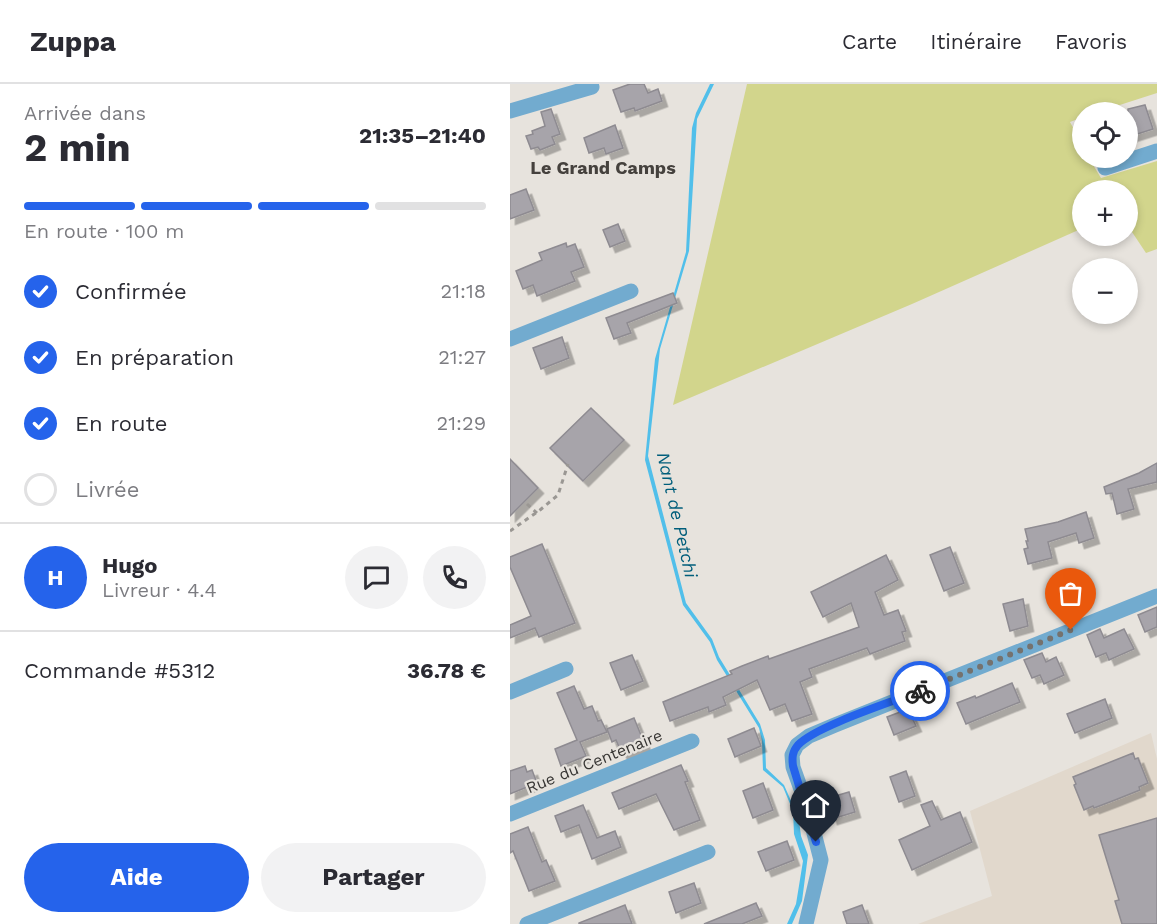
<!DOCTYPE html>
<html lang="fr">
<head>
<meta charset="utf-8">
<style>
  :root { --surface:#fff; --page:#f2f2f3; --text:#2b2b33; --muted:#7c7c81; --line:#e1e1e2; --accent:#2563eb }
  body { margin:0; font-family:"Work Sans",sans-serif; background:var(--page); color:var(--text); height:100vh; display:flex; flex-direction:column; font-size:22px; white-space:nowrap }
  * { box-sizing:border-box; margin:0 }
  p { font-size:20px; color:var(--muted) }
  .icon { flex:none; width:33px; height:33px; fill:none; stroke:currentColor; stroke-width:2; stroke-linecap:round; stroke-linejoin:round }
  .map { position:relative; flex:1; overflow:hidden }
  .drawer { display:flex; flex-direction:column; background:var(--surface); width:510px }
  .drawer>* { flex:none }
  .fabs { position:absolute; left:562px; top:18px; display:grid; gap:12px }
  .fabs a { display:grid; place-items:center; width:66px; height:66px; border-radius:50%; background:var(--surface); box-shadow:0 3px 9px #0003; font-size:30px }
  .pin { position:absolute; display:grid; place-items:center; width:51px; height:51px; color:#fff; margin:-62px -26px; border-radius:50% 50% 50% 0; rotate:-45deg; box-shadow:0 0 6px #0007 }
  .pin .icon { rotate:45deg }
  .courier { position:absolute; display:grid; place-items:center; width:60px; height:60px; margin:-30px; border:4px solid #2563eb; border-radius:50%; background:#fff; color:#222; box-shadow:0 2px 8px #0007 }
  .overview em { font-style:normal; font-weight:700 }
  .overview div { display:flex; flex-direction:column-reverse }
  .overview { display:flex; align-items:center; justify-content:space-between; height:102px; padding:0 24px }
  h1 { font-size:39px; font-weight:700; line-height:45px }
  .bar { display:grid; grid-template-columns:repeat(4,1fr); gap:9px 6px; align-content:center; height:72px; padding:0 24px }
  .bar i { height:8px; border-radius:4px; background:var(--line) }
  .bar .selected { background:var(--accent) }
  .bar p { grid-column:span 4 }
  .line { display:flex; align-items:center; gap:15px; padding:0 24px; border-top:2px solid var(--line) }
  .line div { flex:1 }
  .round { display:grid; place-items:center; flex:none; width:63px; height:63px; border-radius:32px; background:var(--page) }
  ol { padding:0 24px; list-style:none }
  li { display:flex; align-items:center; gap:18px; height:66px }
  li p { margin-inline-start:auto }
  li .icon { padding:6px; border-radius:50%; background:var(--accent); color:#fff; stroke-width:4 }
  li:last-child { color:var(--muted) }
  li i { width:33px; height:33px; border:3px solid var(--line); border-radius:50% }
  .button { display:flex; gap:12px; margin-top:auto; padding:12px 24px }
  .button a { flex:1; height:69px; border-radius:36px; background:var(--accent); color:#fff; font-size:24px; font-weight:700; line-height:69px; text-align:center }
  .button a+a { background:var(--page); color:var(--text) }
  header { display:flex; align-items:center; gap:36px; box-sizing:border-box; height:84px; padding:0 30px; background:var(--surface); border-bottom:2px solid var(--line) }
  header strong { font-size:28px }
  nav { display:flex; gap:33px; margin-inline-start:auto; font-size:21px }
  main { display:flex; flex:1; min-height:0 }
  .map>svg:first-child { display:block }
  .built { fill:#e1d8cc }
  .green { fill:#d2d58c }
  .water { fill:#51bfea }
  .building { fill:#a7a4aa; stroke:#8e8b91; stroke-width:1.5; filter:url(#shadow) }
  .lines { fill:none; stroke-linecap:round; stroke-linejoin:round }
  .path { stroke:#9a9793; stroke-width:3; stroke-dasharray:4.5 4.5; stroke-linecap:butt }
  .street { stroke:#72abcf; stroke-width:15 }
  .done { stroke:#75726e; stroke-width:6; stroke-dasharray:0 10.8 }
  .route { stroke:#2563eb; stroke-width:8 }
  .labels { text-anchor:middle; stroke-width:4.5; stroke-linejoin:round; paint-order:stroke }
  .street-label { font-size:16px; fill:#373533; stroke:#e7e3dd }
  .neighbourhood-label { font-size:18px; font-weight:bold; fill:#45413d; stroke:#e7e3dd }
  .water-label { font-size:18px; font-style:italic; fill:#005e7b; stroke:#e7e3dd }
</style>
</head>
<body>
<header>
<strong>Zuppa</strong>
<nav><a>Carte</a><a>Itinéraire</a><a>Favoris</a></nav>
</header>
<main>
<section class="drawer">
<div class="overview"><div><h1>2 min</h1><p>Arrivée dans</p></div><em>21:35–21:40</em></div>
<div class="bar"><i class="selected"></i><i class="selected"></i><i class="selected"></i><i></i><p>En route · 100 m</p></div>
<ol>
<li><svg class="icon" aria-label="check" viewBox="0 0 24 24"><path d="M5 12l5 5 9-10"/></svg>Confirmée<p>21:18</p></li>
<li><svg class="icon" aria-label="check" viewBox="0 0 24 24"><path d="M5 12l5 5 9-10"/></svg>En préparation<p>21:27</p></li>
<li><svg class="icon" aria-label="check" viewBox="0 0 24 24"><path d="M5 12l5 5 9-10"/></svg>En route<p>21:29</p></li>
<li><i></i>Livrée</li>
</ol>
<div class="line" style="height:108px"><b class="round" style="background:var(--accent);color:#fff">H</b><div><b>Hugo</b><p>Livreur · 4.4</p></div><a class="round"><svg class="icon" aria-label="chat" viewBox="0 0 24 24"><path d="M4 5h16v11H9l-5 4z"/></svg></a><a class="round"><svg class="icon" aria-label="phone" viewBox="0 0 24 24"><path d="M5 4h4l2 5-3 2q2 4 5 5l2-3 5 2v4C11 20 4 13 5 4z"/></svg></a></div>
<div class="line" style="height:78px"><div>Commande #5312</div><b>36.78 €</b></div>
<div class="button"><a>Aide</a><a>Partager</a></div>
</section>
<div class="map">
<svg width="647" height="840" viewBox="0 0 647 840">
  <defs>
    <filter id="shadow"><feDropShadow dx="5.5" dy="5.5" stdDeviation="0" flood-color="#0004"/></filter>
  </defs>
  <rect width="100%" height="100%" fill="#e7e3dd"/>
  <path class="built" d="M641,649L647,675V840H408L482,812L460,727Z"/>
  <path class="green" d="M237,0H647V9L588,28H573V33L560,38L573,62V74H579L591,94L647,77V165L636,169L618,142V106H573V144L402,220L163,321Z"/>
  <path class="water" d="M200,0H204L187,35L179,167L150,265L138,372L176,519L202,555L209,573L250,640L255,656L256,684L274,701L286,728L288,729L291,752L298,771L292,817L282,840H277L286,820L293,777L284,750L283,727L273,703L253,686L252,657L249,644L207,576L200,558L173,521L135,376L145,275L176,168L182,44L186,29Z"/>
  <g class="building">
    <path d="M120,0H134L138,9L148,5L152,17L125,27L124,24L111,28L103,6Z"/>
    <path d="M635,21L643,45L618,53V25Z"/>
    <path d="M41,25L50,50L42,53L45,60L30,66L28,63L21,65L16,52L23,50L22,47L35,42L31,28Z"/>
    <path d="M105,41L113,64L96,70L94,64L79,69L74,54Z"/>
    <path d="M16,105L24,126L0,135V111Z"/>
    <path d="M108,140L115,157L100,163L93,146Z"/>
    <path d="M56,159L57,163L65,160L74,183L61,188L65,197L27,212L23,201L13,205L6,187L32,176L29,169Z"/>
    <path d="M163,209L167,219L117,239L121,249L104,255L96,234Z"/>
    <path d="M52,253L59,274L31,285L23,264Z"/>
    <path d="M81,324L114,356L73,397L40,364Z"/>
    <path d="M0,375L28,404L0,432Z"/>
    <path d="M647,379V398L618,405L624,425L607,430L602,409L596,410L594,403L629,389Z"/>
    <path d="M576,428L584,454L569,459L566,449L538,458L542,474L518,480L514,465L518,464L516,457H518L515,445L548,438Z"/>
    <path d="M32,460L65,539L29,553L25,544L0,554V541L21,532L0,483V473Z"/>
    <path d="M440,463L454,499L434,507L420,471Z"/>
    <path d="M376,471L388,496L365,508L374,531L388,526L396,547L392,548L395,557L360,570L357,564L299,585L302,593L290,598L302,630L282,637L275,620L260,626L247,596L213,613L216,621L199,628L198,623L160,637L153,618L222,590L220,587L232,582L258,572L259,575L349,543L341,519L313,533L301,508Z"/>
    <path d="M513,515L518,542L500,547L493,520Z"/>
    <path d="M647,523V543L635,548L628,531Z"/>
    <path d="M590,545L594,554L614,545L624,565L599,576L596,569L586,573L577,551Z"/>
    <path d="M532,569L536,578L546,573L554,591L534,600L530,591L522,594L514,576Z"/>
    <path d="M122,571L133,597L111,606L100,579Z"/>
    <path d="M502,599L510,618L456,640L447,619L465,612L466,614Z"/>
    <path d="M64,602L74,625L82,622L88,637L91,636L97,648L70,658L76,672L51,682L45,665L67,656L47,609Z"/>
    <path d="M595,615L602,634L565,649L557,630Z"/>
    <path d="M398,625L406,642L384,651L377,633Z"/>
    <path d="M124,634L135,661L112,670L106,656L102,658L97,645Z"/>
    <path d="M244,644L251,662L225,673L218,655Z"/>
    <path d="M623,669L625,675L628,674L638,699L629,703L630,706L605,716L584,724L583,722L574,726L564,701L566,700L563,693Z"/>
    <path d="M171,681L178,697L175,698L190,736L164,746L146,710L109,725L102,709Z"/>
    <path d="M15,682L17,688L22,686L27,699L0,710V687Z"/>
    <path d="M396,687L405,712L389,718L380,693Z"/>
    <path d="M253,699L263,726L243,734L233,707Z"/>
    <path d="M339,708L345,728L322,735L315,715Z"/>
    <path d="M422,717L431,736L450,728L462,758L402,786L389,756L420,742L411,721Z"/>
    <path d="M73,721L87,754L105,747L111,763L82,775L69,741L51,748L45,732Z"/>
    <path d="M647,734V840H612L605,817L609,816L589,751Z"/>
    <path d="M18,743L32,778L36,776L45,797L19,807L3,767L0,769V750Z"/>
    <path d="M277,757L284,776L256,787L248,768Z"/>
    <path d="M184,799L191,819L166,829L159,808Z"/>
    <path d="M246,819L252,832L232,840H194Z"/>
    <path d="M115,821L122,840H69V839Z"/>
    <path d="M352,821L359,840H337L333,828Z"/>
  </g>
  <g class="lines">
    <g class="path">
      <path d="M17,420L27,429"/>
      <path d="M0,447L30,426L48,411L58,380"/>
    </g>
    <g class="street">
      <path d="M0,27L82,3"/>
      <path d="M595,84L647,67"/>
      <path d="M0,255L121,207"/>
      <path d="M0,608L56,585"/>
      <path d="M0,730L182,657"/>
      <path d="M17,840L198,768"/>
      <path d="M296,840L311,776L297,722L283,683L282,671L287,661L299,652L325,641L647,512"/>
    </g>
  </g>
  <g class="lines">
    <path class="done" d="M410,607L561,546"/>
    <path class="route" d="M306,758L283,682C282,674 282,668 288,661C306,642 382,618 410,607"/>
  </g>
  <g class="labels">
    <g class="street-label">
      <text transform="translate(84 677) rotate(-22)" y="6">Rue du Centenaire</text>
    </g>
    <g class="neighbourhood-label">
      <text x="93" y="90">Le Grand Camps</text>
    </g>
    <g class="water-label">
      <text transform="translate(167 431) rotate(77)" y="6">Nant de Petchi</text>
    </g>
  </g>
</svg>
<div class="fabs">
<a><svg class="icon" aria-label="locate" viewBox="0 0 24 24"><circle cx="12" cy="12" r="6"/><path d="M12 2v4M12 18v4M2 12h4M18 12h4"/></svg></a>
<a>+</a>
<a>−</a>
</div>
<div class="pin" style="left:561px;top:546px;background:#ea580c"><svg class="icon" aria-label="bag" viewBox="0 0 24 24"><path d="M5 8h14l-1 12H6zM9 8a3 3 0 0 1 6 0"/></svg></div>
<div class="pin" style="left:306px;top:758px;background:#1f2937"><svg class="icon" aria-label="home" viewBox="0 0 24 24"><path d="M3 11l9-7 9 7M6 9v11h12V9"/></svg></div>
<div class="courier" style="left:410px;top:607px"><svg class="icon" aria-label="bike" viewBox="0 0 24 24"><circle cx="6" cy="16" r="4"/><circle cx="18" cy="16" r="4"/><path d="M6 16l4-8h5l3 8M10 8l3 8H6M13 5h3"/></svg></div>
</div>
</main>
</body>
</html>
